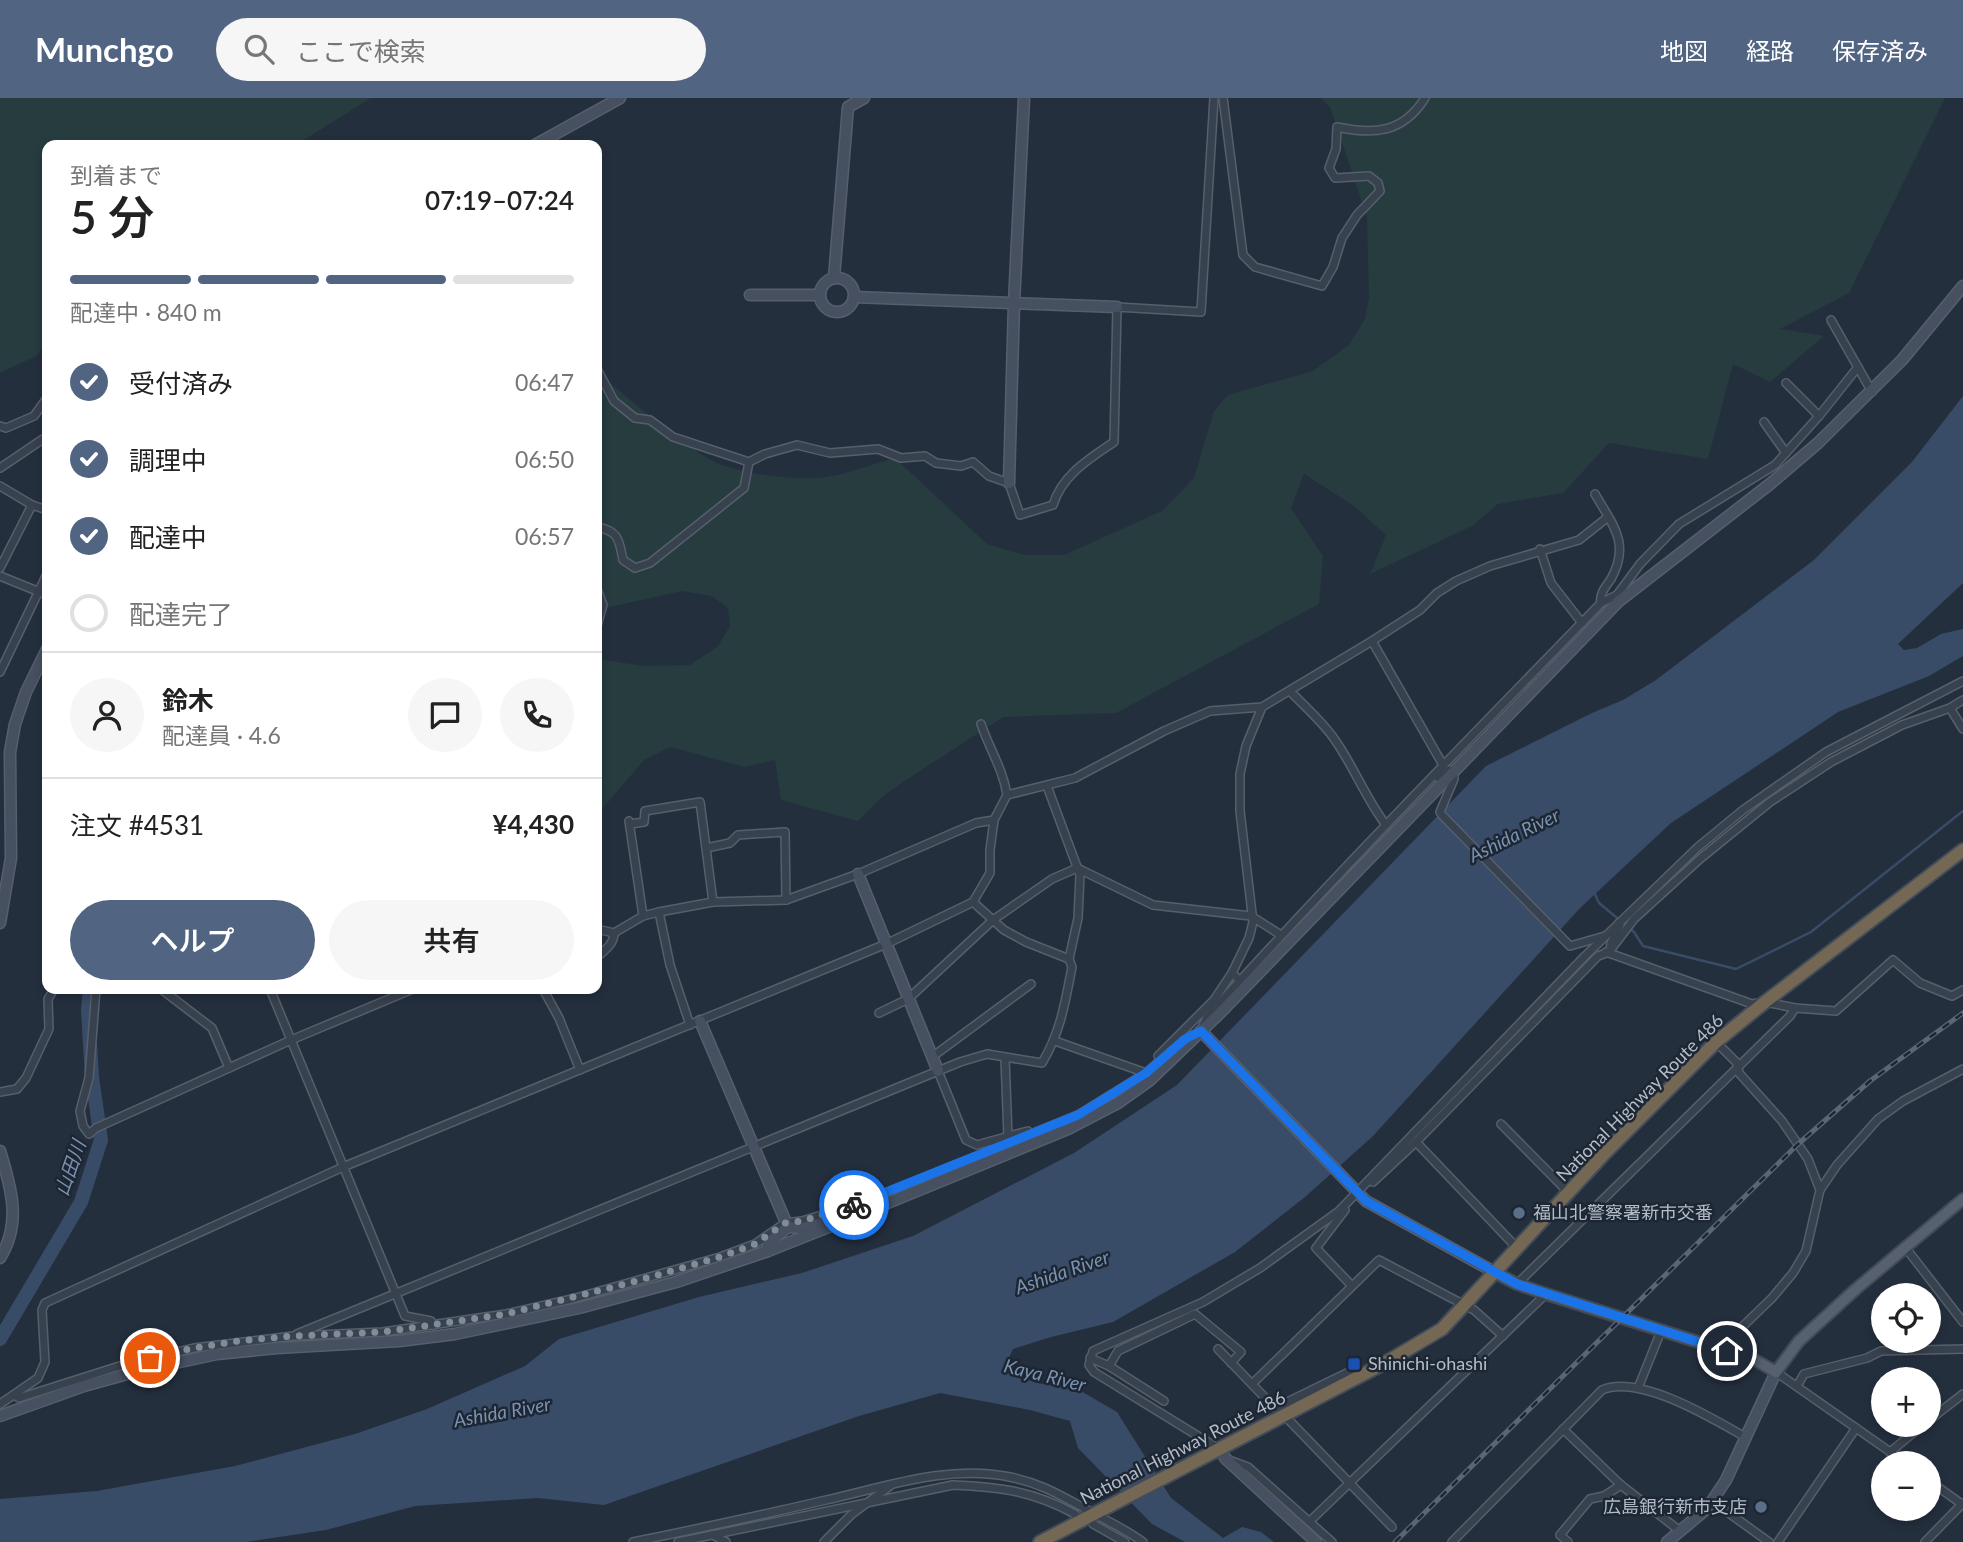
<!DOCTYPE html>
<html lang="ja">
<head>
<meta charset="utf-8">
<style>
  :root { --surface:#fff; --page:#f6f6f6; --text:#222; --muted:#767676; --line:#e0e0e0; --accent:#516482 }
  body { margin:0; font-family:Lato,"Noto Sans JP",sans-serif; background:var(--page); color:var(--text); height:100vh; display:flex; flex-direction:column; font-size:26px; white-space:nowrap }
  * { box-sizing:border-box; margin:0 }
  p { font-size:23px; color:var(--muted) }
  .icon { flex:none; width:38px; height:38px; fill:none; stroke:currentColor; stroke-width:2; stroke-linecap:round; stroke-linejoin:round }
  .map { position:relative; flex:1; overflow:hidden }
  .drawer { position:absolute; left:42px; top:42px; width:560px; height:854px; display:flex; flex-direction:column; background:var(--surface); border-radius:14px; box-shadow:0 4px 10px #0003 }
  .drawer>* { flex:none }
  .tools { position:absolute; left:1871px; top:1185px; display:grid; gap:14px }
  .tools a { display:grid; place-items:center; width:70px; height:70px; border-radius:50%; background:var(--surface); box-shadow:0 4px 10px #0003; font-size:35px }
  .pin { position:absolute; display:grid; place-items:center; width:60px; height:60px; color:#fff; margin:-30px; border:4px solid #fff; border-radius:50%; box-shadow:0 2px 7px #0007 }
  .courier { position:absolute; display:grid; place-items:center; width:70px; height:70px; margin:-35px; border:5px solid #1a73e8; border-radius:50%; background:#fff; color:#222; box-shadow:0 2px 9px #0007 }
  .head em { font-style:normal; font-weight:600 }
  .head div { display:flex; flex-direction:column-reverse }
  .head { display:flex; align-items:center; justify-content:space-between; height:119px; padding:0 28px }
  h1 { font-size:46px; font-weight:600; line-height:52px }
  .bar { display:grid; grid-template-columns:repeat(4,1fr); gap:10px 7px; align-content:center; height:84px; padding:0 28px }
  .bar i { height:9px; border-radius:5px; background:var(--line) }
  .bar .on { background:var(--accent) }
  .bar p { grid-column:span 4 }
  .line { display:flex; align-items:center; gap:18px; padding:0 28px; border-top:2px solid var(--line) }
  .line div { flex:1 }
  .round { display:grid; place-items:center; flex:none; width:74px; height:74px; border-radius:37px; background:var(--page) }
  ol { padding:0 28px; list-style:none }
  li { display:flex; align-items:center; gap:21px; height:77px }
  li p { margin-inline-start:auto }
  li .icon { padding:7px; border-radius:50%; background:var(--accent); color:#fff; stroke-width:4 }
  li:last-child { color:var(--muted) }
  li i { width:38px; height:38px; border:4px solid var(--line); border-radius:50% }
  .action { display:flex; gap:14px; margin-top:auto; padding:14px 28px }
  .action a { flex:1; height:80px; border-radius:42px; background:var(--accent); color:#fff; font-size:28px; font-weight:600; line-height:80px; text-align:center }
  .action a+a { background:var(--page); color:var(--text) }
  header { display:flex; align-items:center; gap:42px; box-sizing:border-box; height:98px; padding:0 35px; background:var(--accent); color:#fff }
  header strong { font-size:33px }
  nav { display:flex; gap:38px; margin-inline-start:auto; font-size:24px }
  .search { width:490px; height:63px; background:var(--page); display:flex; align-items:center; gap:18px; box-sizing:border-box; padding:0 24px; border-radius:38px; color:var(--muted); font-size:26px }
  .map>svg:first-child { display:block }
  .green { fill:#263c3f }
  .water { fill:#394c67 }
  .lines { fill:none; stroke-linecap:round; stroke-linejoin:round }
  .stream { stroke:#394c67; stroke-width:2.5 }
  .river { stroke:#394c67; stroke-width:14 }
  .street-casing { stroke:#565f6c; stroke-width:10 }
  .secondary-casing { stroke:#565f6c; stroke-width:13 }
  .primary-casing { stroke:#414a57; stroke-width:14 }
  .highway-casing { stroke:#434c59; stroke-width:16 }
  .street { stroke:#38414e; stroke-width:7 }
  .secondary { stroke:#465061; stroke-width:10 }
  .primary { stroke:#56606e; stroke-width:10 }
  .highway { stroke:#746855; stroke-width:12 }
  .rail-casing { stroke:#5a6575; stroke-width:5 }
  .rail { stroke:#1d2633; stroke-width:2.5; stroke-dasharray:8; stroke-linecap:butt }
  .done { stroke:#828b98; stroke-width:7; stroke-dasharray:0 12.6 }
  .route { stroke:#1a73e8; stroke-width:9 }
  .service-dot { fill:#5c6f8a; stroke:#1d2633; stroke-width:2.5 }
  .transit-dot { fill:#1a4fb4; stroke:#1d2633; stroke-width:2.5 }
  .labels { text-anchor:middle; stroke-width:5; stroke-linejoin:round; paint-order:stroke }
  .street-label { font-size:18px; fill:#b4bcc9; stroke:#1d2633 }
  .poi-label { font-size:18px; fill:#b4bcc9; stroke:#1d2633; text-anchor:start }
  .water-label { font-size:19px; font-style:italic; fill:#7c92b1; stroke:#1d2633 }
</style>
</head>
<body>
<header>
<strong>Munchgo</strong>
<div class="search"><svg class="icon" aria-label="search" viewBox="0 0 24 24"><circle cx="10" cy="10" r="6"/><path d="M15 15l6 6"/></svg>ここで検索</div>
<nav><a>地図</a><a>経路</a><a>保存済み</a></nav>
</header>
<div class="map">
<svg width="1963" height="1444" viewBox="0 0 1963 1444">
  <rect width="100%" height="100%" fill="#242f3e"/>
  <g class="green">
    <path d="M0,0H371L296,47H47V245L36,258L0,275Z"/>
    <path d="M1321,0H1945L1849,195L1780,231L1824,238L1770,284L1733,266L1708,361L1609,345L1563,395L1498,406L1472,428L1370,476L1386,437L1354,408L1304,376L1291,410L1323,458L1319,506L1116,615L1003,619L903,684L882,699L858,723L781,702L775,662L745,669L670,649L644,662L597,717V561L644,568L690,567L718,548L730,528L728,510L712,498L682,493L597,512V274C634,304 670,338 711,362C735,376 800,383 827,379C850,375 873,366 895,360L987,446L1024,457H1064L1162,413L1194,380L1214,313L1228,297L1313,273L1349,247L1365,221L1369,200L1367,119L1330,9Z"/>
  </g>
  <path class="water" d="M1963,298V485L1898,546L1904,552L1917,550L1941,536L1963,531V558L1929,578L1838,614L1671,725L1580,810L1373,1038L1305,1099L1235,1154L1113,1224L1051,1239L1013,1251L1007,1264L1008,1275L1037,1285L1079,1292L1117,1314L1171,1400L1223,1440L1242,1429L1261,1434L1274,1444H1185L1152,1426L1078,1350L1070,1323L1030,1312L940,1295L859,1318L604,1407L538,1400L415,1408L326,1432L246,1444H0V1401L97,1393L235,1368L355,1336L427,1311L525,1268L559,1241L699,1199L802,1175L913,1138L1074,1055L1177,987L1486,668L1592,615L1623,602L1656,582L1814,462L1912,364Z"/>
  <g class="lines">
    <path class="stream" d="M1594,794L1599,805L1634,834L1643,848L1736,871L1811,834L1963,713"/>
    <path class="river" d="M0,1241L81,1104L101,1042L92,979L88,912L90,891"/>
    <defs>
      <g id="street">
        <path d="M1223,0L1243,157L1255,169L1322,188L1333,169L1342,140L1357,117L1380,93L1378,85L1369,78L1335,80L1329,70L1336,51L1337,29C1374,37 1403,35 1425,0"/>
        <path d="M1831,222L1872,294"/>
        <path d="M597,271L614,303L635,320L650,322L673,339L749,364"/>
        <path d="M1786,285L1819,318"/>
        <path d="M1764,324L1786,355"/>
        <path d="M0,328L6,330L34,318L47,300"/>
        <path d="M0,370L43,341L47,343"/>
        <path d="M0,388L32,407L47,412"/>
        <path d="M1595,396C1612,426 1631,445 1611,481C1606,488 1599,496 1601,505"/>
        <path d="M597,429C619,433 619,442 623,462L635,470L650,465L744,390L749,364L765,356L797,347L830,355L878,351L901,360L925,358L936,365L961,368L973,364L989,378L1009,385L1020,417L1053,407C1062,377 1089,361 1114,344L1117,209L1201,214L1214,0"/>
        <path d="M1540,451L1551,485L1582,525"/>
        <path d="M0,470L32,407"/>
        <path d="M0,478L47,497"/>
        <path d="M597,491L603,507L597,528"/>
        <path d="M1618,500L1617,497L1640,466L1679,426L1775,367L1819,318L1858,269"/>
        <path d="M1372,543L1443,667"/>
        <path d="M0,574L47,476"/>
        <path d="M1290,593C1305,609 1323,624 1335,642C1354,669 1366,701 1386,727"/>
        <path d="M1950,610L1963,631"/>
        <path d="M1437,679L1449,672L1453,673L1454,681L1440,714L1442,717L1570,848L1605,838"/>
        <path d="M1007,697L1075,680L1164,633L1210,613L1262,609L1372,543L1420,512L1437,495L1456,483L1490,468L1579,442L1608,419"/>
        <path d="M629,723L643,818"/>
        <path d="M630,726L644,724L645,713L700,704L713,804"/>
        <path d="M706,750L730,745L738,737L785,734L786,802"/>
        <path d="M973,804L990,775V752L994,722"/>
        <path d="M659,814L670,867L690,927"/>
        <path d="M597,831L614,835L643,818L659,814L713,804L786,802L858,776L976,725L994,722L1007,697C1003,671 989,650 981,626"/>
        <path d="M1610,853L1611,845L1620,827L1619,825"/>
        <path d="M1606,854L1752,906L1765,904L1795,910L1836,913L1893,862L1920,885L1952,898L1963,892"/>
        <path d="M597,859C605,852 614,846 614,835"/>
        <path d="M1240,883L1232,875L1249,840L1253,824L1240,713V676L1246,648L1262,609"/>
        <path d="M96,891L89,980L80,1013L83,1028L89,1036L96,1030L291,942L413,891"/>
        <path d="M161,891L212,930L229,970"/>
        <path d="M270,891L405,1218L431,1223L433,1227"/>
        <path d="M543,891L559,920L580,972"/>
        <path d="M879,915L908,901L993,822L1052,781L1077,770L1153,807L1251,818L1281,837"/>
        <path d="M1202,930L1207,919C1335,777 1468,642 1601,505L1617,497"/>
        <path d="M1055,943L1146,975"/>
        <path d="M1716,944L1737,965L1739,975L1782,1023L1808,1061L1820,1092"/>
        <path d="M1158,958L1214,902L1232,875"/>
        <path d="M932,959L1031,886"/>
        <path d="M1005,960L1008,1039"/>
        <path d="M938,973L966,1042L977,1047L1028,1033"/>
        <path d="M0,994L17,991L26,980L49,931L48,901L54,891"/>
        <path d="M1501,1026L1569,1095"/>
        <path d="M1416,1044L1518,1151"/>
        <path d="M1373,1084L1416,1044L1598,858L1609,854L1634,821L1701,760L1770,704L1831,664L1902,627L1950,610L1963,602"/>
        <path d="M1345,1112L1316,1150L1352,1188"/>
        <path d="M1905,1149L1963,1224"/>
        <path d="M1517,1186L1790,918L1795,910"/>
        <path d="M297,1236L960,964L987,956L1042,965C1061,933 1065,905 1072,869L1069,861L1078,820L1080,777L1047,688"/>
        <path d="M1218,1251L1275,1310L1349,1274L1355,1281"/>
        <path d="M1727,1253L1741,1230L1772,1200L1793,1175L1806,1153L1820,1092L1837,1067L1878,1021L1903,1003L1963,971"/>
        <path d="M1090,1260L1109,1268L1118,1253L1195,1216L1241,1254L1231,1265"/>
        <path d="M1109,1268L1164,1303"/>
        <path d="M1776,1274L1906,1365"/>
        <path d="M1252,1286L1379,1162L1474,1212L1503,1238"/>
        <path d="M1797,1288L1804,1276L1867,1260L1881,1253L1963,1251"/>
        <path d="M1638,1290L1661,1233"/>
        <path d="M14,1297L19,1300L129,1265L194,1250L293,1238L383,1234L506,1216L572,1201L720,1159L755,1146L785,1125L802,1123L861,1105L1078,1017L1146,975L1185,941L1193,937"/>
        <path d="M0,1306L38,1280L45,1264L42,1212L45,1205L343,1069L886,846L973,804L1004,832L1026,844L1069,861"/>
        <path d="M1284,1317L1392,1429"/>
        <path d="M1928,1323L1963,1296"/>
        <path d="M1563,1331L1621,1387L1680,1433"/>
        <path d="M1219,1351L1094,1274L1089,1267L1093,1253L1203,1204L1260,1170L1339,1113L1585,858L1698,749L1743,712L1826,654L1963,583"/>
        <path d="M1890,1354L1924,1326"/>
        <path d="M1226,1361L1248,1369L1332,1444"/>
        <path d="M1928,1382L1963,1407"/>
        <path d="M1712,1403L1769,1444"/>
        <path d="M1310,1423L1546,1196"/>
        <path d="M1093,1426L1125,1444"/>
        <path d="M713,1437L726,1444"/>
        <path d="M633,1444C697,1431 762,1417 826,1402C885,1389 948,1366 1010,1379C1045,1386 1066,1401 1097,1417C1113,1426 1128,1433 1143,1444"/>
        <path d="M678,1444L953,1387C1000,1389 1033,1393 1075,1416"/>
        <path d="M824,1444L852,1416L890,1388"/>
        <path d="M1452,1444L1602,1292C1639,1276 1712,1320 1745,1339"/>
        <path d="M1568,1444L1560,1437L1590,1401L1604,1398L1621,1387"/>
        <path d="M1778,1444L1856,1330"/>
        <path d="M1925,1444L1963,1405"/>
      </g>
      <g id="secondary">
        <path d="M535,47L620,0"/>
        <path d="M834,180L848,9L864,0"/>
        <circle cx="837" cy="197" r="17"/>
        <path d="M750,197H820"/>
        <path d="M854,199L1117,209"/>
        <path d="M1009,385L1014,205L1024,0"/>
        <path d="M858,776L938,973"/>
        <path d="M0,825L11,760L10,654L15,626L26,594L47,551"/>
        <path d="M700,923L788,1129"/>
        <path d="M1201,933L1366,1103L1496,1175"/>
        <path d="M0,1053C11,1089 22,1125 0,1160"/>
        <path d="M768,1153V1145L788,1129L802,1130L823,1125L826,1127"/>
        <path d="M0,1318L84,1288L138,1273L217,1256L277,1250L399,1243L455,1236L579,1210L676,1184L768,1153L841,1124L1068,1031L1118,1005L1149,983L1220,915L1619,503L1770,386L1818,345L1902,262L1963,188"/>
        <path d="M1219,1351L1226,1361L1316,1444"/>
        <path d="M1667,1444L1704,1413L1712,1403L1726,1382L1776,1274"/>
      </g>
      <path id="primary" d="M1496,1175L1517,1186L1546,1196L1755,1262L1776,1274L1799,1243L1856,1191L1963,1101"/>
      <path id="highway" d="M1040,1444L1385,1265L1442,1231L1605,1055L1716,944L1765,904L1963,752"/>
    </defs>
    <use href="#street" class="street-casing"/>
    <use href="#secondary" class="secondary-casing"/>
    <use href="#primary" class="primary-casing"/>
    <use href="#highway" class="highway-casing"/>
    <use href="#street" class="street"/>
    <use href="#secondary" class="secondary"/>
    <use href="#primary" class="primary"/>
    <use href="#highway" class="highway"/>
    <defs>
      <path id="rail" d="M1395,1444L1797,1047L1870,983L1963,915"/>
    </defs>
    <use href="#rail" class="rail-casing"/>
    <use href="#rail" class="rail"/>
  </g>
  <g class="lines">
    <path class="done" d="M150,1260L194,1250L238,1243L293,1238L383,1234L506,1216L629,1185L720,1159L755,1146L785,1125L802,1123L854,1107"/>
    <path class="route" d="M854,1107L1078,1017L1146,975L1185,941L1201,933L1366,1103L1517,1186L1727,1253"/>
  </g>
  <g class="service-dot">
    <circle cx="1519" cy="1115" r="7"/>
    <circle cx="1761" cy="1409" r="7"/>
  </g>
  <rect class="transit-dot" x="1347" y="1259" width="14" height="14" rx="3.5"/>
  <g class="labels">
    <g class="street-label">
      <text transform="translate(1640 1000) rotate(-45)" y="6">National Highway Route 486</text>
      <text transform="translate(1183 1350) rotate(-27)" y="6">National Highway Route 486</text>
    </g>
    <g class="poi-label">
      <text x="1533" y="1121">福山北警察署新市交番</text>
      <text x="1368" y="1272">Shinichi-ohashi</text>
      <text x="1747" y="1415" text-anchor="end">広島銀行新市支店</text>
    </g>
    <g class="water-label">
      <text transform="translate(1514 737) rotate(-26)" y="7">Ashida River</text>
      <text transform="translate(70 1070) rotate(-71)" y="7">山田川</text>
      <text transform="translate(1062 1174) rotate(-19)" y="7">Ashida River</text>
      <text transform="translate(1045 1277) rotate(14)" y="7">Kaya River</text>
      <text transform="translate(502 1314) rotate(-10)" y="7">Ashida River</text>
    </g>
  </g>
</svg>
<div class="tools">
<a><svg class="icon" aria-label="locate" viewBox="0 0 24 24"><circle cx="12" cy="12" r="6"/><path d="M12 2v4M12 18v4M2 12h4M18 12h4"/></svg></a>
<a>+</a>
<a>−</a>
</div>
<div class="pin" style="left:150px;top:1260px;background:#ea580c"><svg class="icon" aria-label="bag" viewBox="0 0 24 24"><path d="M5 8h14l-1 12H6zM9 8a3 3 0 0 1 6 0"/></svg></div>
<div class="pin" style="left:1727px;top:1253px;background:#1f2937"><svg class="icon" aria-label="home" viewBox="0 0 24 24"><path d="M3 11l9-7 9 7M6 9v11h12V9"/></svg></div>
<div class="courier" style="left:854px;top:1107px"><svg class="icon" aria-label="bike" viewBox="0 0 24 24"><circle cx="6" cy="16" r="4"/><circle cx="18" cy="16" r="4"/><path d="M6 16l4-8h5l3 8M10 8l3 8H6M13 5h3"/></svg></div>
<section class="drawer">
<div class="head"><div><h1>5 分</h1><p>到着まで</p></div><em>07:19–07:24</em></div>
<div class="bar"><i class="on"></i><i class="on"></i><i class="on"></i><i></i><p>配達中 · 840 m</p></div>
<ol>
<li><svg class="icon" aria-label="check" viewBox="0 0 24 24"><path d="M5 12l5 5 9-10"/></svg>受付済み<p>06:47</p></li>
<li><svg class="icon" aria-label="check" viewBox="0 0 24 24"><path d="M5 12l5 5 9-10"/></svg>調理中<p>06:50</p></li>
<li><svg class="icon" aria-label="check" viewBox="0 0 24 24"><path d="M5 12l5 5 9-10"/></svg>配達中<p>06:57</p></li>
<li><i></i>配達完了</li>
</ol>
<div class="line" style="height:126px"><a class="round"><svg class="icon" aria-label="person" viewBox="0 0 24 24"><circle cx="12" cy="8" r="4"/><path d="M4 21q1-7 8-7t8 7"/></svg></a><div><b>鈴木</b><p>配達員 · 4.6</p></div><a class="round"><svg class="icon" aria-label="chat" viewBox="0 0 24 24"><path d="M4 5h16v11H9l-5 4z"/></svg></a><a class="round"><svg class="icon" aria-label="phone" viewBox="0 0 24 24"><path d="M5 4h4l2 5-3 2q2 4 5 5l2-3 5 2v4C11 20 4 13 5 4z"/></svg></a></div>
<div class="line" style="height:91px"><div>注文 #4531</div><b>¥4,430</b></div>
<div class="action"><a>ヘルプ</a><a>共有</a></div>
</section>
</div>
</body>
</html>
